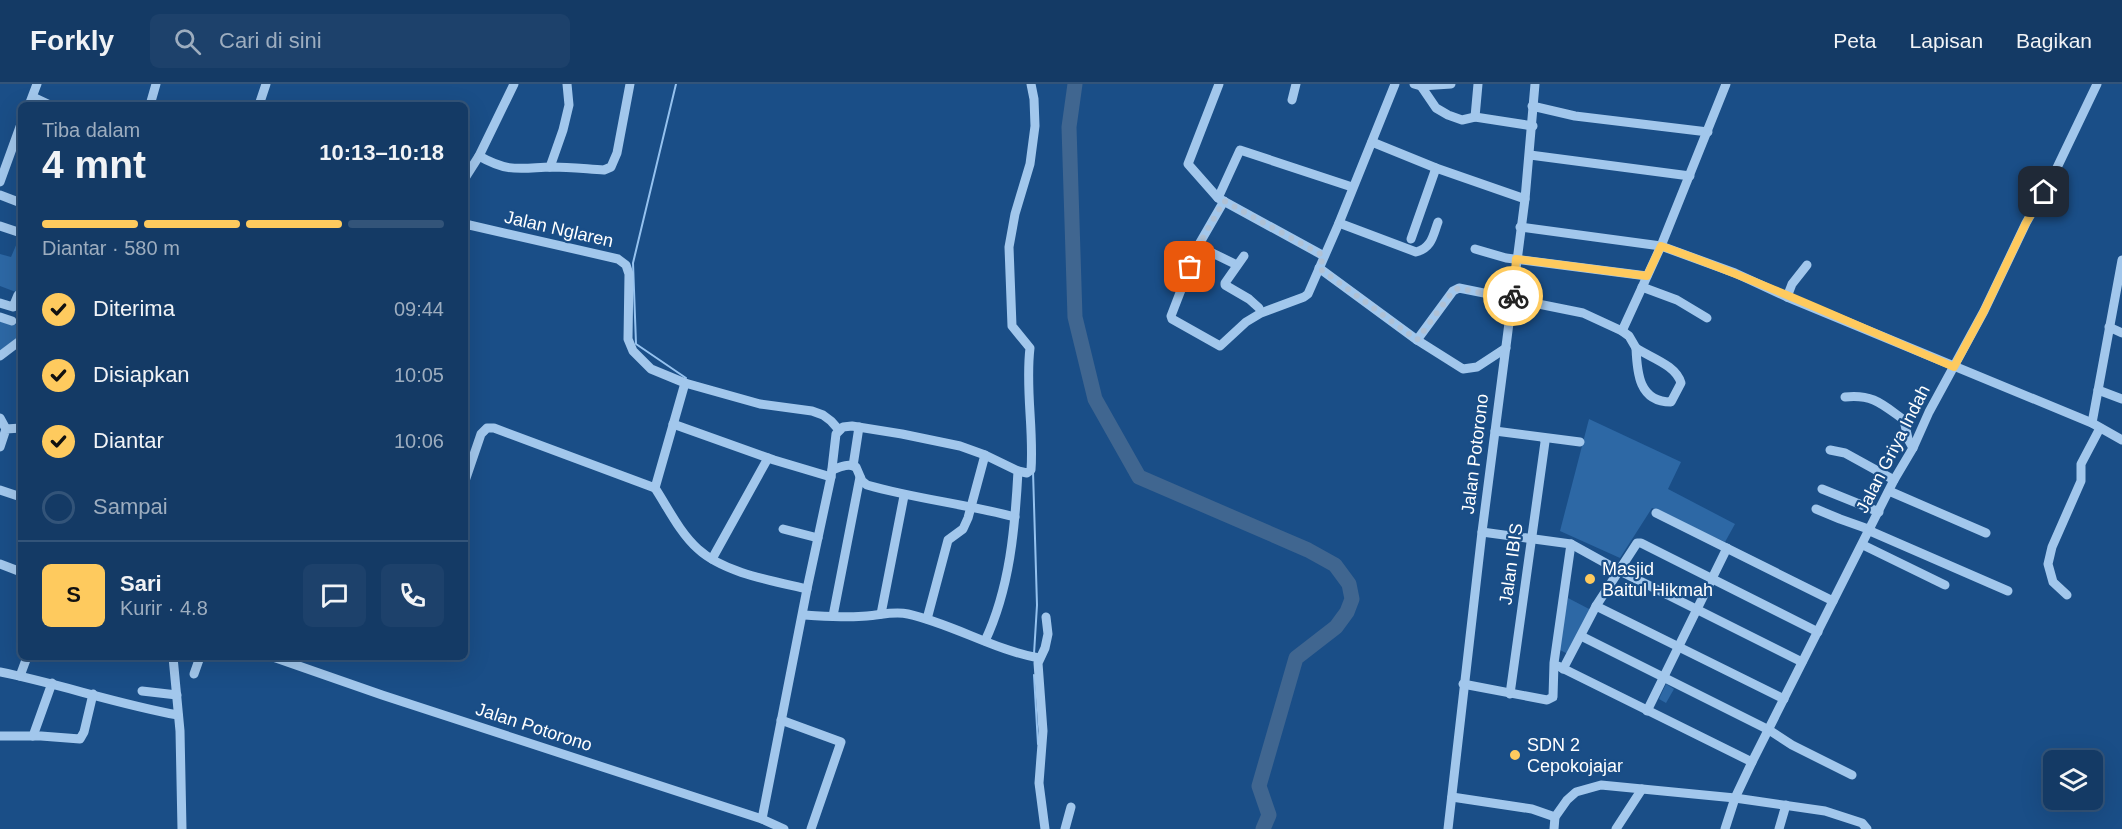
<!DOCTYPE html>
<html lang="id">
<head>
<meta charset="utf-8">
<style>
  :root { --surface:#143a65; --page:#1d416b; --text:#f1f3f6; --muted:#9dadbf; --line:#335479; --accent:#feca5e }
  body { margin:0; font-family:Helvetica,sans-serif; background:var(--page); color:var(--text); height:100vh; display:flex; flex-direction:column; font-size:22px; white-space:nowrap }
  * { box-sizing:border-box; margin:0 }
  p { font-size:20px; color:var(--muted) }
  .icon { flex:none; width:33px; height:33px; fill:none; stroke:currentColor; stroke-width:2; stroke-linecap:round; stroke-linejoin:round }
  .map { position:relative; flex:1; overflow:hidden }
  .drawer { position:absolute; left:18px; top:18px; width:450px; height:558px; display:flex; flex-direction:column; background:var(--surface); border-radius:9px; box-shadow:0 6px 24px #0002,0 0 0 2px var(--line) }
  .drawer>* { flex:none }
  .tools { position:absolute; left:2043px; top:666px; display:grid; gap:12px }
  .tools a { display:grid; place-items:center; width:60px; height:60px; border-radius:9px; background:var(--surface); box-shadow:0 6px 24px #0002,0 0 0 2px var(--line); font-size:30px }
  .pin { position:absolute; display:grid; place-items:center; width:51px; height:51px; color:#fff; margin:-26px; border-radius:12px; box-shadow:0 3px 9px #0006 }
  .courier { position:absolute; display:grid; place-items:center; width:60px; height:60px; margin:-30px; border:4px solid #feca5e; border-radius:50%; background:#fff; color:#222; box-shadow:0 2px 8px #0007 }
  .summary em { font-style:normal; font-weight:700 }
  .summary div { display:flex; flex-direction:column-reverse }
  .summary { display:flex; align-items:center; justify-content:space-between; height:102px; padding:0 24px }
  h1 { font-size:39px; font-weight:700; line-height:45px }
  .bar { display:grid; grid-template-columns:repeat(4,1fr); gap:9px 6px; align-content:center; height:72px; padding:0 24px }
  .bar i { height:8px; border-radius:4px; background:var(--line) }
  .bar .selected { background:var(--accent) }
  .bar p { grid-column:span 4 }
  .line { display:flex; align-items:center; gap:15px; padding:0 24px; border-top:2px solid var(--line) }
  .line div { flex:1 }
  .round { display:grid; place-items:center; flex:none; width:63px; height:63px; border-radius:9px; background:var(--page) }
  ol { padding:0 24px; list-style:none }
  li { display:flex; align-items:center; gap:18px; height:66px }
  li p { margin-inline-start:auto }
  li .icon { padding:6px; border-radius:50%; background:var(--accent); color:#111; stroke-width:4 }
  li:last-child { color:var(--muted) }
  li i { width:33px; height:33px; border:3px solid var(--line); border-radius:50% }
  header { display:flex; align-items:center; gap:36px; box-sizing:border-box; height:84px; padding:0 30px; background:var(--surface); border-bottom:2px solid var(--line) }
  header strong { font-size:28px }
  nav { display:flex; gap:33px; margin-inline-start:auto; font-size:21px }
  .search { width:420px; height:54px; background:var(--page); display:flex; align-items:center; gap:15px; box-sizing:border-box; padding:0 21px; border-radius:9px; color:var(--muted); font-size:22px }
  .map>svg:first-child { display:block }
  .green { fill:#2d68a5 }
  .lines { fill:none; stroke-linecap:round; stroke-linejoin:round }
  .stream { stroke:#95c2ef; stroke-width:2 }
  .river { stroke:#406690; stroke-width:15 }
  .minor { stroke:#a2c7ec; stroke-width:9 }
  .done { stroke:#afc1d5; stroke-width:6; stroke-dasharray:0 10.8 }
  .route { stroke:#feca5e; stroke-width:8 }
  .poi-dot { fill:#feca5e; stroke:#1a4e87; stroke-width:2 }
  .labels { text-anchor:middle; stroke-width:4.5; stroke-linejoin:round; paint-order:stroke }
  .street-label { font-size:18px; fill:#fff; stroke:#1a4e87 }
  .poi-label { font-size:18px; fill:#fff; stroke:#1a4e87; text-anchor:start }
</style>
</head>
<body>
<header>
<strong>Forkly</strong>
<div class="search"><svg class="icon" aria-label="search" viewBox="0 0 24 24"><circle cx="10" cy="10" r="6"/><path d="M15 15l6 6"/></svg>Cari di sini</div>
<nav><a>Peta</a><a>Lapisan</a><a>Bagikan</a></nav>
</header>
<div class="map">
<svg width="2122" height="745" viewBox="0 0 2122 745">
  <rect width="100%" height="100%" fill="#1a4e87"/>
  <g class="green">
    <path d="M17,159L21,161V210L0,202V170L11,173Z"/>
    <path d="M0,237L21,242V251L0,267Z"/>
    <path d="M1589,335L1681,378L1668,405L1735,440L1725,458L1652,424L1620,474L1560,447Z"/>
    <path d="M1568,514L1591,526L1568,570L1558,565Z"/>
    <path d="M1666,600L1674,605L1666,619L1659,615Z"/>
  </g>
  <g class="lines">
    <g class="stream">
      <path d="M676,0L633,179L636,260L686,294"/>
      <path d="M1033,387L1037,521L1034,570"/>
      <path d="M1034,591L1038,660"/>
    </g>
    <path class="river" d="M1075,0L1069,43L1075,233L1095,315L1139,393L1308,466L1335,481L1349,500L1352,515L1347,528L1336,543L1296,574L1259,702L1269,731L1263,745"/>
    <g class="minor">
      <path d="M1219,0L1188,80L1218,114L1324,172"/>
      <path d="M1414,0L1421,2L1451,0"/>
      <path d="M1421,2L1436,24L1448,31L1462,36L1475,33L1533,42"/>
      <path d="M33,13L50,21"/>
      <path d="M1292,16L1296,0"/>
      <path d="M29,21L37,0"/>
      <path d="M150,21L156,0"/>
      <path d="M259,21L266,0"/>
      <path d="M1532,22L1575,32L1708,48"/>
      <path d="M1475,33L1478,0"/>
      <path d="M1372,58L1436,84L1525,115"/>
      <path d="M1530,71L1690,92"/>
      <path d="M479,72C509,89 520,84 552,83C569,83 587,85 604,86L611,83L617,69L630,0"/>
      <path d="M550,83L563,46L569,21L567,0"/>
      <path d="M465,94L479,72L514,0"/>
      <path d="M0,98L21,40"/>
      <path d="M0,111L21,119"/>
      <path d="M1218,114L1240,66L1352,103"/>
      <path d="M1224,117L1198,162L1171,232L1172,235L1220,262L1246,238L1261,229L1304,213L1308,210L1339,139L1395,0"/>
      <path d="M1339,139L1416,168C1432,164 1433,151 1438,138"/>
      <path d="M465,140L618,175L626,181L629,190L628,255L633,267L651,285L685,299L655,404C668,424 680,449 698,465C724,489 773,497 807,505"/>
      <path d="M0,142L21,149"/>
      <path d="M1520,143L1661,162L1735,189L1787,213L2092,339L2122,356"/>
      <path d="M1411,155L1436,84"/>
      <path d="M1198,162L1237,181"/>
      <path d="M1475,165L1506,174L1647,192"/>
      <path d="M1244,172L1225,199V201L1249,215L1259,224"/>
      <path d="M1319,184L1417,256L1463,285L1477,283L1506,264"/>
      <path d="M1642,203L1677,216L1707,234"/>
      <path d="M1787,213L1792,200L1807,181"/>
      <path d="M0,219L13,223L18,211L21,212"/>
      <path d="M0,233L12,237"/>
      <path d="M2109,243L2122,249"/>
      <path d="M1622,247L1661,162L1726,0"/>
      <path d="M1417,256L1453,207L1459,204L1583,229L1622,247L1629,252L1636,264"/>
      <path d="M1636,264C1651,274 1676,281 1681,299L1671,318C1639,318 1637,289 1636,264Z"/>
      <path d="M0,272L21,256"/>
      <path d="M685,299L760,320L812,327L823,331L831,337L839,346"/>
      <path d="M2098,306L2122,315"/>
      <path d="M1845,313C1873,310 1882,320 1904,336L1908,355L1913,364"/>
      <path d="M0,334L6,345"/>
      <path d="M2092,339L2122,176"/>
      <path d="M673,340L774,376L831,393"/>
      <path d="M1495,347L1580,358"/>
      <path d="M0,363L6,345L21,344"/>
      <path d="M1830,366L1845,369L1894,396"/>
      <path d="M853,382L859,343"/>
      <path d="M832,386C840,383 848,379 856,383L862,397L867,401C916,415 966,420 1015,433"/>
      <path d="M1018,387L1027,389L1031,386C1034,345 1025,305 1030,264L1012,242L1009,163L1015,130L1030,80L1035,42L1034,15L1031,0"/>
      <path d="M465,397L481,350L487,344H494L655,404"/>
      <path d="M1822,405L1879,428"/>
      <path d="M0,406L21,413"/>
      <path d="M1889,407L1986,449"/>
      <path d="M1816,425L1840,435L1871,446"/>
      <path d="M1656,429L1833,517"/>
      <path d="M783,445L818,454"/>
      <path d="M1870,447L2008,507"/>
      <path d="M1482,448L1571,460L1618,486L1802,578"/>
      <path d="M1863,461L1945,501"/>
      <path d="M712,475L768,374"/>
      <path d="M0,480L21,488"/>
      <path d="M2067,511L2053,498L2048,480L2052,463L2081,397V380L2100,344"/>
      <path d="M1596,522L1784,615"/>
      <path d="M881,530L904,412"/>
      <path d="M803,531C824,532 846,534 867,532C881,531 894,527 908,530C953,540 994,566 1039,574"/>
      <path d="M833,532L860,393"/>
      <path d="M927,535L948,456L963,445L968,434L985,371"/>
      <path d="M1581,552L1769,646L1792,661L1852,691"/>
      <path d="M173,573L180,647L182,745"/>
      <path d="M273,573L382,611L762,735L784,745"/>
      <path d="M1558,582L1752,678"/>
      <path d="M1563,585L1596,522L1637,459H1641L1818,548"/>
      <path d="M0,588C60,600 117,620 178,631"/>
      <path d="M194,590L200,573"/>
      <path d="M20,592L27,573"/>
      <path d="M1463,600L1547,616L1553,613L1554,579L1571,460"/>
      <path d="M142,607L177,611"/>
      <path d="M1510,610L1545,358L1544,354"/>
      <path d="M1647,627L1727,464"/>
      <path d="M781,636L841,658L811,745"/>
      <path d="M0,652H41L80,655L84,648L93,610"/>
      <path d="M33,652L52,599"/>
      <path d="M1452,713L1532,725L1555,733"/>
      <path d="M762,735L807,505L831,393L836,350L843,343L852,342L902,350L960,362L985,371L1018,387C1015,444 1010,504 985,557"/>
      <path d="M1045,745L1039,699L1043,647L1038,579L1045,564L1048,550L1046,533"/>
      <path d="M1065,745L1071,723"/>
      <path d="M1448,745L1482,448L1525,115L1535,0"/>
      <path d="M1554,745L1555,733L1567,716L1576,708L1601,701L1735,714L1825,727L1862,739L1867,745"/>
      <path d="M1616,745L1642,705"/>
      <path d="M1725,745L1735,714L1752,678L1894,396L1913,364L1929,328L1984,227L2026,139L2053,92L2097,0"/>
      <path d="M1779,745L1786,721"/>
    </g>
  </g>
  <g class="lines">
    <path class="done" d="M1190,183L1198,162L1224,117L1324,172L1319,184L1417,256L1453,207L1459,204L1513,216V212"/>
    <path class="route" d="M1513,212L1516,175L1647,192L1661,162C1761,197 1857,242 1954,283L1984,227L2026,139L2044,108"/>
  </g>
  <g class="poi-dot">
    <circle cx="1590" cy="495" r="6"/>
    <circle cx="1515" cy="671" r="6"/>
  </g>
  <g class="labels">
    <g class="street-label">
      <text transform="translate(559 145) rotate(13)" y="6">Jalan Nglaren</text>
      <text transform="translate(1893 365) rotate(-63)" y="6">Jalan Griya Indah</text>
      <text transform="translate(1475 370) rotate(-83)" y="6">Jalan Potorono</text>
      <text transform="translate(1511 480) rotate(-82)" y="6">Jalan IBIS</text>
      <text transform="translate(534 643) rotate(18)" y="6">Jalan Potorono</text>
    </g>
    <g class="poi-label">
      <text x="1602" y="491">Masjid<tspan x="1602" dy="21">Baitul Hikmah</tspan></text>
      <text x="1527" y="667">SDN 2<tspan x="1527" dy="21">Cepokojajar</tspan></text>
    </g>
  </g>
</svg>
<div class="tools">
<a><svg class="icon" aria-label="layers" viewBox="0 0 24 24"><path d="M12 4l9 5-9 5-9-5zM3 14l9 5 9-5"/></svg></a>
</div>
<div class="pin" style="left:1190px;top:183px;background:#ea580c"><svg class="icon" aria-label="bag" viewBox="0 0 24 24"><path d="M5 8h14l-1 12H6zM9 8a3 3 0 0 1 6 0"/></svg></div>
<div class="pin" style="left:2044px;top:108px;background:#1f2937"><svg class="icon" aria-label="home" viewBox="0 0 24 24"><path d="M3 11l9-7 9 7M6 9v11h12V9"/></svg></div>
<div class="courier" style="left:1513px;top:212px"><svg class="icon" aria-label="bike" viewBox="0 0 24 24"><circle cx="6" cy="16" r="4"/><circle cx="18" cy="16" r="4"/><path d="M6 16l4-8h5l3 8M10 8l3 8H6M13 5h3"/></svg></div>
<section class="drawer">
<div class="summary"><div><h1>4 mnt</h1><p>Tiba dalam</p></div><em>10:13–10:18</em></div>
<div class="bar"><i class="selected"></i><i class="selected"></i><i class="selected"></i><i></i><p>Diantar · 580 m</p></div>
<ol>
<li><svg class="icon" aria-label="check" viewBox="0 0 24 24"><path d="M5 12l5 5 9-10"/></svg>Diterima<p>09:44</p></li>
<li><svg class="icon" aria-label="check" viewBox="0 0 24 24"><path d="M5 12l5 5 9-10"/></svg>Disiapkan<p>10:05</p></li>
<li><svg class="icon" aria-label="check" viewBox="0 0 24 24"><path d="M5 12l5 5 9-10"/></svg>Diantar<p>10:06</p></li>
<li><i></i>Sampai</li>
</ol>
<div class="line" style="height:108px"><b class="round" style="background:var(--accent);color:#111">S</b><div><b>Sari</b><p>Kurir · 4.8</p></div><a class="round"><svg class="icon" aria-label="chat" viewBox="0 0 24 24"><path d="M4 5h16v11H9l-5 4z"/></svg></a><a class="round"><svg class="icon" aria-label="phone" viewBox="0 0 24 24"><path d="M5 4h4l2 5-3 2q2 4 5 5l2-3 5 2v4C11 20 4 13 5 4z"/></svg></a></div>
</section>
</div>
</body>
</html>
